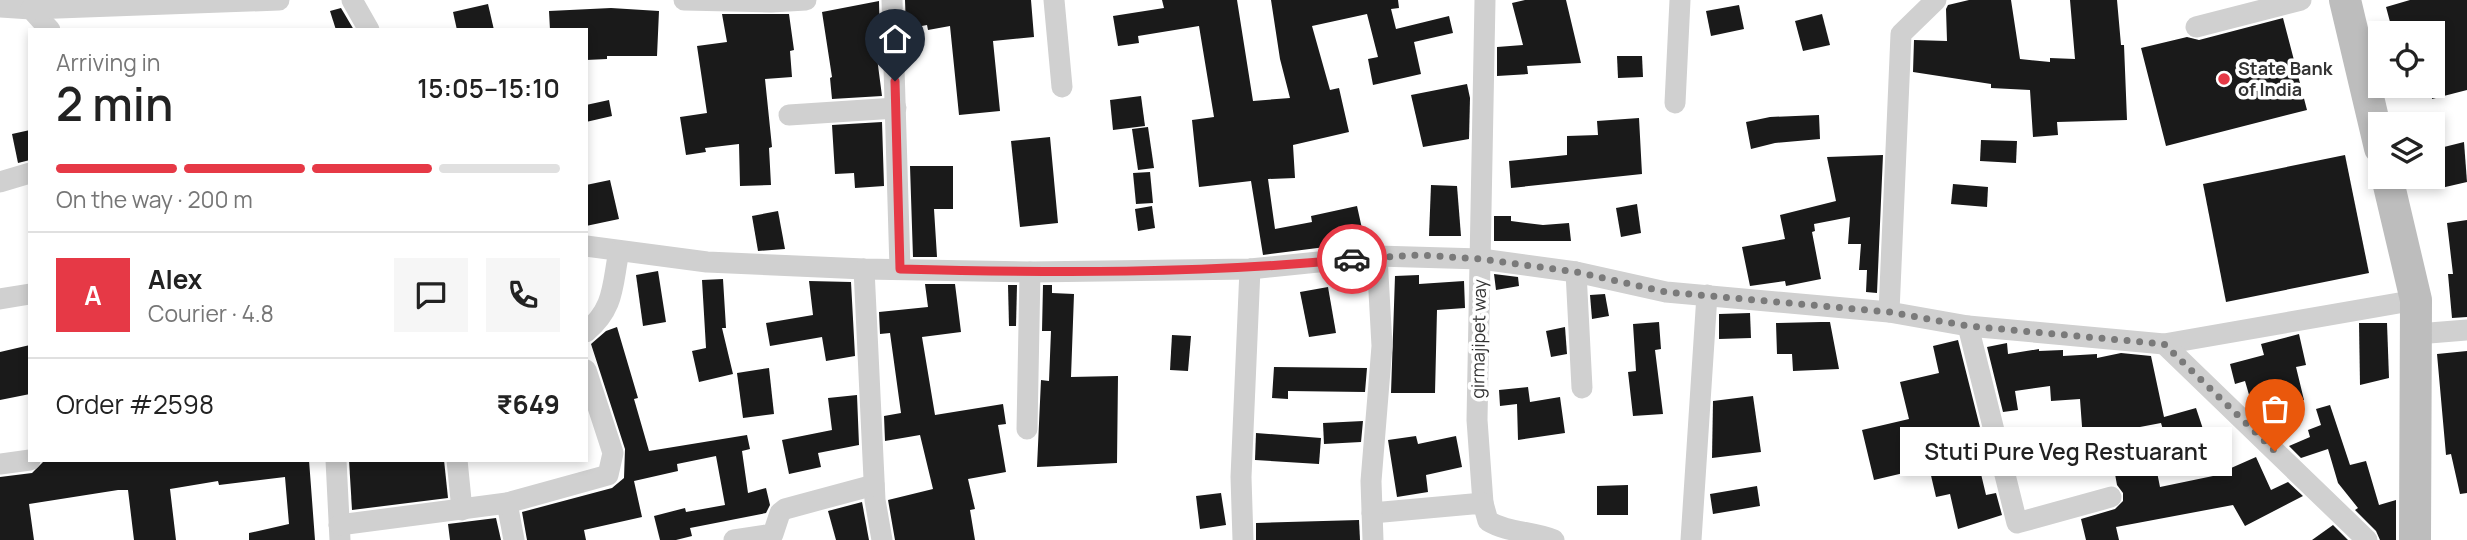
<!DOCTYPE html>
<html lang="en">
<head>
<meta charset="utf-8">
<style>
  :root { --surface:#fff; --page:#f6f6f6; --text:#222; --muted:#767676; --line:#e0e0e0; --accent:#e63946 }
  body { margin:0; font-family:Manrope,sans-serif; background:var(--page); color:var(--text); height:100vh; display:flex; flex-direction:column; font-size:26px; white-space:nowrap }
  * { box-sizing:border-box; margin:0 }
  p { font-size:23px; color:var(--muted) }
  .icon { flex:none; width:38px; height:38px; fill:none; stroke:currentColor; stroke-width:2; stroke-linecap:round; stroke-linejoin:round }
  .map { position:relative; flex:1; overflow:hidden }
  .drawer { position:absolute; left:28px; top:28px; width:560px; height:434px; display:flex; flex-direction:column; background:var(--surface); border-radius:0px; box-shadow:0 4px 10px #0003 }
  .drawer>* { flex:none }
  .controls { position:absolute; left:2368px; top:21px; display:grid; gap:14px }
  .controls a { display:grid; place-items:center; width:77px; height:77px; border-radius:0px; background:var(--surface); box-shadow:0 4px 10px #0003; font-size:35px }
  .pin { position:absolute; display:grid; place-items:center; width:60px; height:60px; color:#fff; margin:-72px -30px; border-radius:50% 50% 50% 0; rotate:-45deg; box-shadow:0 0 7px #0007 }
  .pin .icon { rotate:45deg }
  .courier { position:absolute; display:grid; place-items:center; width:70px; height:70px; margin:-35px; border:5px solid #e63946; border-radius:50%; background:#fff; color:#222; box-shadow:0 2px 9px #0007 }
  .bubble { position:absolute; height:49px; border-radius:0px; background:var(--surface); box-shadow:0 4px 10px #0003; font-size:23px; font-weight:600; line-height:49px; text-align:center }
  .headline em { font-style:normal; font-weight:600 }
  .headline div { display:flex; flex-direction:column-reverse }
  .headline { display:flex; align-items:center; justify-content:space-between; height:119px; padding:0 28px }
  h1 { font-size:46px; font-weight:600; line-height:52px }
  .bar { display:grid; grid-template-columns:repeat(4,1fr); gap:10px 7px; align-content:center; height:84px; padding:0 28px }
  .bar i { height:9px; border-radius:5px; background:var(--line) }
  .bar .current { background:var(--accent) }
  .bar p { grid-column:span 4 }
  .line { display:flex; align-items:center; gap:18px; padding:0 28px; border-top:2px solid var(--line) }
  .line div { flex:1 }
  .round { display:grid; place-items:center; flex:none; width:74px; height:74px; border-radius:0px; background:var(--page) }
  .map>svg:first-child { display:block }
  .building { fill:#1a1a1a }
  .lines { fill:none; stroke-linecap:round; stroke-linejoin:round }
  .street { stroke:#d0d0d0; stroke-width:21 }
  .secondary { stroke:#bdbdbd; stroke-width:32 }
  .done { stroke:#7a7a7a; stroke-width:7; stroke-dasharray:0 12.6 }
  .route { stroke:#e63946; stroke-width:9 }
  .poi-dot { fill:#e63946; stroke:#fff; stroke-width:2.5 }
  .labels { text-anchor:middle; stroke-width:7; stroke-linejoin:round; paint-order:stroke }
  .poi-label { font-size:18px; font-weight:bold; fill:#333; stroke:#fff; text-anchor:start }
  .street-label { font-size:18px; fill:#333; stroke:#fff }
</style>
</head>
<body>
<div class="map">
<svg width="2467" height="540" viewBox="0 0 2467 540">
  <rect width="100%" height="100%" fill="#fff"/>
  <g class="building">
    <path d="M905,0H1031L1034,37L993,41L1000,111L959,115L950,26L928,30L927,25L906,29Z"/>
    <path d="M1162,0H1237L1253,101L1290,98L1280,59L1271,0H1398L1399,8L1391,9L1396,29L1449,16L1453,33L1414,42L1421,74L1373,85L1368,59L1378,57L1367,14L1312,26L1330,90L1339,88L1349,132L1293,145L1295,178L1268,179L1275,229L1312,222L1311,216L1357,206L1365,242L1263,255L1251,181L1199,187L1192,120L1214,117L1199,26L1138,36L1139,43L1118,46L1113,16L1164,8Z"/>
    <path d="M1525,0H1566L1581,63L1527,66L1528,74L1497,76V47L1523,45L1512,3Z"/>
    <path d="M1969,0H2011L2020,59L2050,62V58L2075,59L2070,0H2117L2121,45H2124L2127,120L2057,122L2058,135L2033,137L2030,90L1991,88V84L1913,72L1914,40L1947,41L1946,9L1948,5Z"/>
    <path d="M2410,0H2467V90L2432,99V33H2393L2386,7Z"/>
    <path d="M879,1L880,50H876L882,96L832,99L830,78L832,77L822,12Z"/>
    <path d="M488,4L494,30H457L453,12Z"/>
    <path d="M1739,5L1744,29L1711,36L1706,11Z"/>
    <path d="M341,8L354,30H336L330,11Z"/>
    <path d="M611,8L659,11L657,56H607V59L586,60V30H550L549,11Z"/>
    <path d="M722,14H789L794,50L790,51L792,77L765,79L772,147L769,148L771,185L740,186L739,144L705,148L706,152L686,155L680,117L707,113L697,46L727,42Z"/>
    <path d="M1822,14L1830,45L1803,51L1795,21Z"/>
    <path d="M2283,18L2307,110L2166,146L2141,48L2187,37L2199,40Z"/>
    <path d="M1617,56H1642L1643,77L1618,78Z"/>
    <path d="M1467,84L1470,98L1469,139L1423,147L1411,95Z"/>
    <path d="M1141,96L1145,126L1113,130L1110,100Z"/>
    <path d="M609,100L612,116L586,122V105Z"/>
    <path d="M1819,115L1820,139L1775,143L1751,149L1746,122L1770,117Z"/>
    <path d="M1639,118L1642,174L1511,188L1509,161L1567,155V136L1598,135L1597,121Z"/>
    <path d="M882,122L884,186L855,188L854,173L835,174L832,125Z"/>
    <path d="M1148,127L1154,168L1138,170L1132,129Z"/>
    <path d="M30,130V160L18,163L12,134Z"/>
    <path d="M1050,137L1058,223L1020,227L1011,141Z"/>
    <path d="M1981,140L2017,141L2016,163L1980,161Z"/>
    <path d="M2464,142L2467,182L2441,188L2432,150Z"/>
    <path d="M1883,155L1877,293L1866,292L1867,270H1859L1861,244H1848L1850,217L1814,224L1815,231L1812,232L1821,279L1786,286L1785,281L1750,286L1742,247L1785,239L1780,215L1836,201L1827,157Z"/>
    <path d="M2345,155L2369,273L2226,302L2203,184Z"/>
    <path d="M910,166H953V209H934L937,257H913Z"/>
    <path d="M1150,172L1153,203L1136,204L1133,173Z"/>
    <path d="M610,180L619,219L586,226V185Z"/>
    <path d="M1953,184L1988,187L1987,207L1951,204Z"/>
    <path d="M1431,185L1457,186L1461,236H1429Z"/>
    <path d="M1637,204L1641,233L1621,237L1616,208Z"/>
    <path d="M1152,206L1155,228L1138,231L1135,209Z"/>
    <path d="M778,211L785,249L758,251L752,216Z"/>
    <path d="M1494,216H1511V221L1543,225L1569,223L1571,241H1494Z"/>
    <path d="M2467,220V317L2452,318L2448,274H2453L2447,223Z"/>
    <path d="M658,271L666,322L643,326L636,275Z"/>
    <path d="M1494,274L1518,277L1519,286L1496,290Z"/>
    <path d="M1419,275V284L1464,281L1465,308L1437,310L1435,393H1391L1395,276Z"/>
    <path d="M723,279L726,328H722L733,374L699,382L692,351L706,348L702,280Z"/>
    <path d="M809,281L851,282L855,356L826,361L822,337L770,346L766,323L813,315Z"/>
    <path d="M925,284H955L961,332L922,337L935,415L1003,404L1006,424L998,425L1006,472L968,479L975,509L970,510L975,540H895L888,500L933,489L920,435L885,441L884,416L901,413L890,333L880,334L879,312L928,307Z"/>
    <path d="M1008,285H1017L1016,326H1009Z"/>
    <path d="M1043,285H1052V293L1074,294L1071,377L1118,376L1117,463L1037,467L1041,380L1049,381L1051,331H1042Z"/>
    <path d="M1328,287L1336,333L1309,337L1300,292Z"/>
    <path d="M1605,294L1609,316L1592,319L1590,295Z"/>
    <path d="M1750,313L1751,338L1719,339V314Z"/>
    <path d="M1659,322L1661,349L1655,350L1663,414L1633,416L1628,372L1636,371L1633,324Z"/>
    <path d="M1821,322H1830L1839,369L1793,371L1792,354H1777L1776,323Z"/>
    <path d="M2359,323H2387L2389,378L2360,385Z"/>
    <path d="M617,327L638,398L634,399L649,451L747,435L750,449L742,451L748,493L766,488L770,505L766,513L690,528L692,536L676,540H660L654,516L685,508L686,512L725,505L716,456L677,464L678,471L634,481L642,517L584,530L586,540H527L522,512L612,488L624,478L625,449L591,344L606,331Z"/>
    <path d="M1565,327L1567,354L1551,357L1546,331Z"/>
    <path d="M2299,334L2306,365L2296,367L2304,400L2254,412L2245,381L2235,384L2230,364L2264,355L2261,344Z"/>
    <path d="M1172,335L1191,336L1188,371L1170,370Z"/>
    <path d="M1958,340L1987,455L1977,457L1986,495L1996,493L2002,515L1958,529L1950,494L1936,497L1929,467L1874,480L1862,430L1909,419L1900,382L1939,373L1933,346Z"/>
    <path d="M2007,343L2008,354L2039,349V351L2063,350V356L2097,354V358L2121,353L2151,356L2164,417L2196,408L2204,432L2167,443L2161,423L2103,434L2104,453L2084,454L2080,399L2051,401L2050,386L2015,391L2018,410L2003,412L1987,347Z"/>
    <path d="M30,345V394L0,400V352Z"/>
    <path d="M2467,351V493L2460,494L2451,454L2446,455L2437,354Z"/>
    <path d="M1274,367L1367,368L1365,392L1288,391V399L1272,398Z"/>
    <path d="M769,368L774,414L743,418L737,373Z"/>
    <path d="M1528,387L1530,402L1560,397L1565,433L1518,440L1517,404L1500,406L1499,390Z"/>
    <path d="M857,395L859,445L818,453L821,467L789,474L782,440L832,430L828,398Z"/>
    <path d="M1753,396L1761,452L1712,458L1713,401Z"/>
    <path d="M2330,405L2350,465L2366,461L2379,505L2396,500V540H2380L2376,531L2355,510L2358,508L2338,483L2328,449L2301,458L2289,446L2310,437L2308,430L2321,425L2316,409Z"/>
    <path d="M1363,421L1361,442L1324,444L1323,423Z"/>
    <path d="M1256,433L1321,438L1319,464L1255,460Z"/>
    <path d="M1416,436L1418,444L1456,436L1462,467L1426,475L1428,492L1397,497L1388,440Z"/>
    <path d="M2256,457L2271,490L2288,482L2303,496L2245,526L2233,505L2116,527L2119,540H2086L2081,519L2115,509L2123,501V493L2117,485L2115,474L2156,467L2160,487L2213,476Z"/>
    <path d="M54,460H309L315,540H249V533L289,524L285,477L219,485L218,481L170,489L176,540H134L128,490H118L29,504L34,540H0V477L32,473L43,462Z"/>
    <path d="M349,460H444L448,498L352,510Z"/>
    <path d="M1628,485V515H1597V486Z"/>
    <path d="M1757,486L1760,506L1713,514L1710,494Z"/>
    <path d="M1221,493L1226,525L1200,529L1196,496Z"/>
    <path d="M862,502L869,540H836L828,511Z"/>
    <path d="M496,518L501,540H450L448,524Z"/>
    <path d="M1359,520L1360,540H1256V523Z"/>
    <path d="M2333,525L2348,540H2312Z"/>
  </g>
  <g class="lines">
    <g class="street">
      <path d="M352,0L369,30"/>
      <path d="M684,0L771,2L806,0"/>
      <path d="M892,0L900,269"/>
      <path d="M1054,0L1062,87"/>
      <path d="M0,7L31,9L50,30"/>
      <path d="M31,9L279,0"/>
      <path d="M2196,27L2301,0"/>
      <path d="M1675,103L1680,0"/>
      <path d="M789,115L896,108"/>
      <path d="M0,182L30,173"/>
      <path d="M586,246L707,262L864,269L1030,272L1250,269L1377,256L1481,259L1576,272L1666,292L1889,312L1968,326L2164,344L2416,300"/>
      <path d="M864,269L875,500L882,540"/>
      <path d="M1576,272L1582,388"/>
      <path d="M0,299L30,294"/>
      <path d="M1889,312L1901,34L1936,0"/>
      <path d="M1968,326L2017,523L2111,497"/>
      <path d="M586,332C615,308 612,285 619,251"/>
      <path d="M2417,334L2467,330"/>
      <path d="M2164,344L2367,540"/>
      <path d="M1027,429L1030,272"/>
      <path d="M336,460L340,540"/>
      <path d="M457,460L462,510"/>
      <path d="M0,464L30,460"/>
      <path d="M507,503L514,540"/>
      <path d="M1483,503L1477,420L1485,0"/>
      <path d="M1372,513L1483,503L1488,521C1508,533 1532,531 1554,540"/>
      <path d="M339,525L507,503L608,475L613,453L586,370"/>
      <path d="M734,540L773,534L780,513L785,509L874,485"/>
      <path d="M1243,540L1241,477L1250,269"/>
      <path d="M1373,540L1371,481L1382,346L1377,256"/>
      <path d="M1691,540L1707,295"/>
    </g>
    <g class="secondary">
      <path d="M2345,0L2380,148"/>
      <path d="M2387,177L2416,300L2415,540"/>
    </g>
  </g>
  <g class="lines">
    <path class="done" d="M1352,259L1420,255L1481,259L1576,272L1666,292L1889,312L1968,326L2164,344L2275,451"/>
    <path class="route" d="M895,81L900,269C1051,273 1202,274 1352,259"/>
  </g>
  <circle class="poi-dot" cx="2224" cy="79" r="7"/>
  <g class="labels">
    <g class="poi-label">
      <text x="2238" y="75">State Bank<tspan x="2238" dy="21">of India</tspan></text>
    </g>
    <g class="street-label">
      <text transform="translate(1479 339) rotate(-89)" y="6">girmajipet way</text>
    </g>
  </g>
</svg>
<div class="controls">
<a><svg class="icon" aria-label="locate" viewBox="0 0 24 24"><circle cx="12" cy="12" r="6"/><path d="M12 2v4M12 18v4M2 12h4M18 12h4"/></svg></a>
<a><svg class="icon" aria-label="layers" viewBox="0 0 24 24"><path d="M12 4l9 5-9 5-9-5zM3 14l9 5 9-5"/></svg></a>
</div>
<div class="pin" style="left:2275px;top:451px;background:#ea580c"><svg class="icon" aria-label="bag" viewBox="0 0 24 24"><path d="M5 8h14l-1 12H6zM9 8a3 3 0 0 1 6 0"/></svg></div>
<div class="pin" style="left:895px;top:81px;background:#1f2937"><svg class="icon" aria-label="home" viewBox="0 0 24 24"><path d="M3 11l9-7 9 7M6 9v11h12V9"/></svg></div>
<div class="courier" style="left:1352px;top:259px"><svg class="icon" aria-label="car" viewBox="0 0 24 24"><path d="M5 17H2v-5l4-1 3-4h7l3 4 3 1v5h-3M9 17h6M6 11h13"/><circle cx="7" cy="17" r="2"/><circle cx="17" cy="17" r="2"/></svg></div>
<div class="bubble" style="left:1900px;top:427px;width:332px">Stuti Pure Veg Restuarant</div>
<section class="drawer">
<div class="headline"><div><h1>2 min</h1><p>Arriving in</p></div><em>15:05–15:10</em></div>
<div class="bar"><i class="current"></i><i class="current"></i><i class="current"></i><i></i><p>On the way · 200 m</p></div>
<div class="line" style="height:126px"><b class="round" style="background:var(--accent);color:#fff">A</b><div><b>Alex</b><p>Courier · 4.8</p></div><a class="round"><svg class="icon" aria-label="chat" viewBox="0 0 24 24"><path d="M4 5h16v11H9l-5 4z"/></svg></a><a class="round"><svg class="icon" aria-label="phone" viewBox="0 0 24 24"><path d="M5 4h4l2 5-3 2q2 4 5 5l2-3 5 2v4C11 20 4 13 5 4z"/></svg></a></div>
<div class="line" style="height:91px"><div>Order #2598</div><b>₹649</b></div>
</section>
</div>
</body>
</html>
